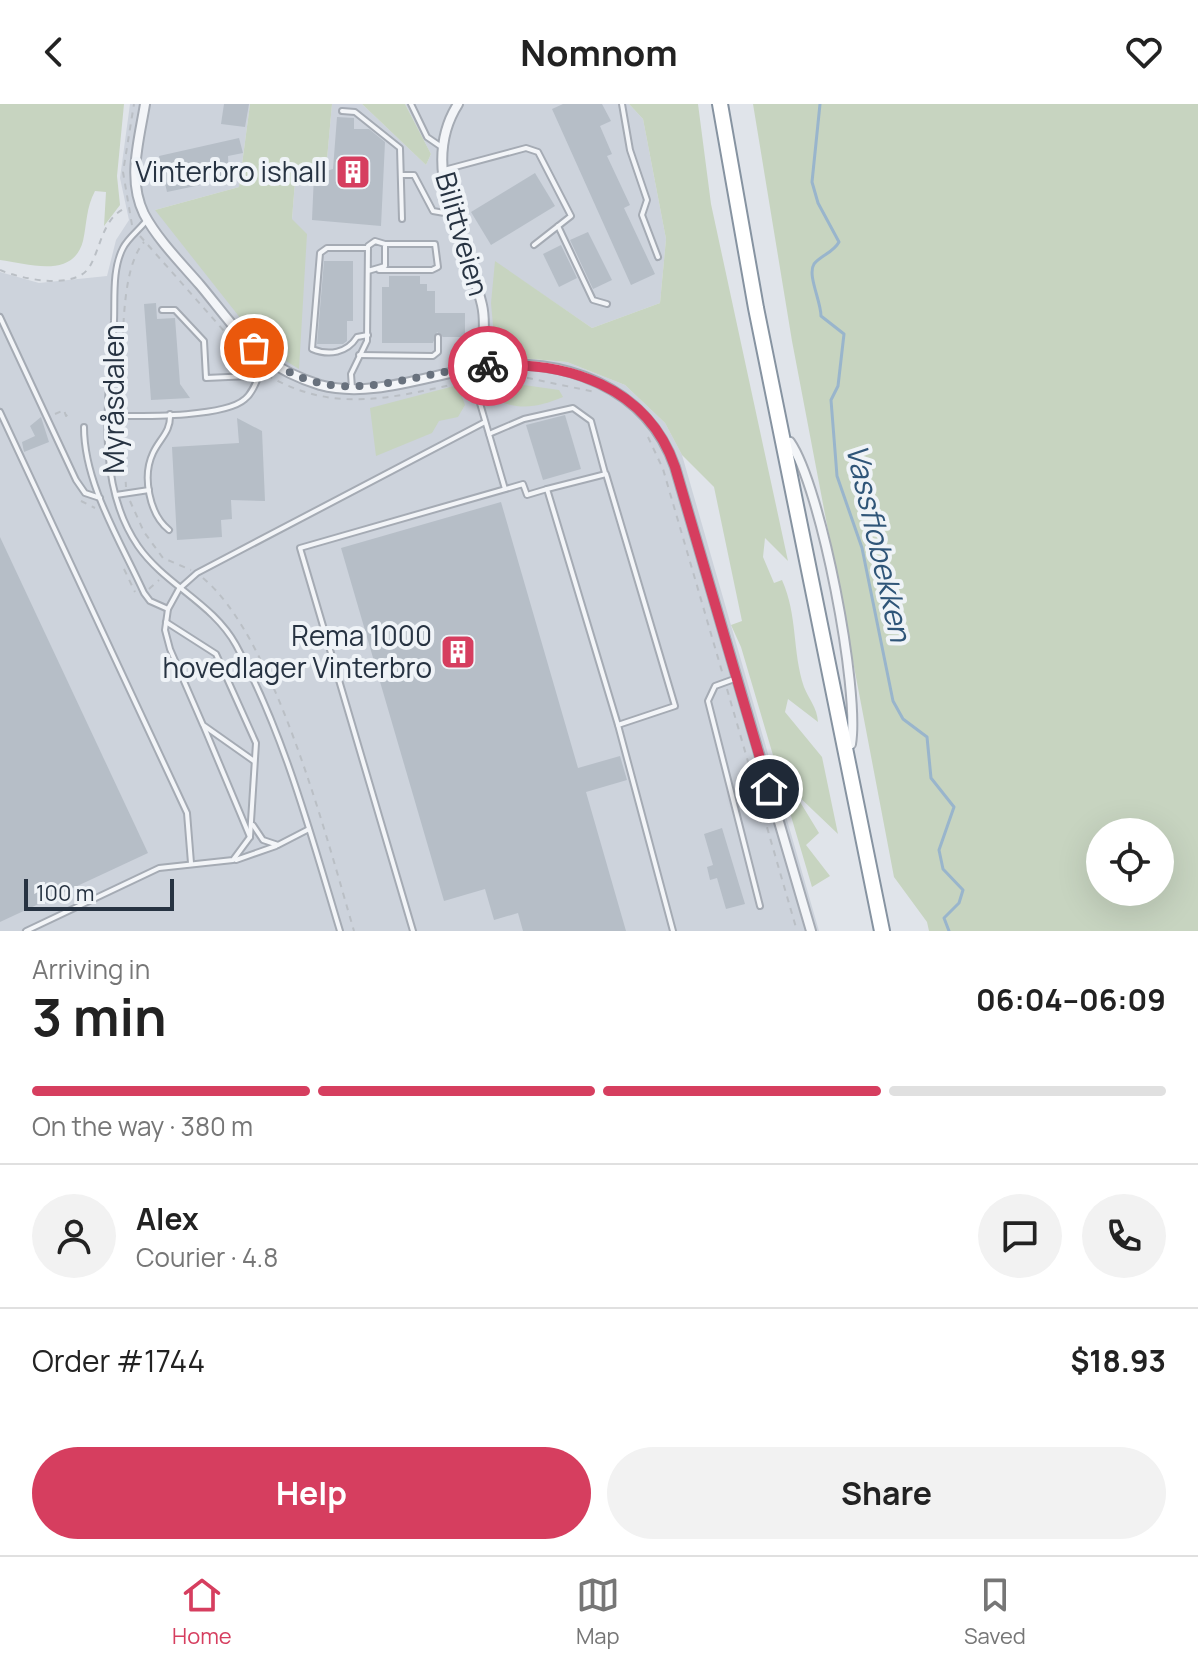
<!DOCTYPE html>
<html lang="en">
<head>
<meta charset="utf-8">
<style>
  :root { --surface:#fff; --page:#f2f2f2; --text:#222; --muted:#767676; --line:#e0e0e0; --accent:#d63e5f }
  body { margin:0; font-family:Manrope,sans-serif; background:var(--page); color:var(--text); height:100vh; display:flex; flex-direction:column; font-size:30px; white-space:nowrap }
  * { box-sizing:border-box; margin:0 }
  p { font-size:26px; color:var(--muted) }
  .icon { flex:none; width:44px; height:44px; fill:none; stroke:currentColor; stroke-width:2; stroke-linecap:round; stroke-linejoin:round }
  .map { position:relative; height:827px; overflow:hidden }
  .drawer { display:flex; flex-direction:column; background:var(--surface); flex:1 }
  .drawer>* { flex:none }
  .tools { position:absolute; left:1086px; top:714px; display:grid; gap:16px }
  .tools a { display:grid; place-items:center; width:88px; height:88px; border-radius:50%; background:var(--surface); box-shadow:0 8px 32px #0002; font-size:40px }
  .scale { position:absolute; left:24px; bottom:20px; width:150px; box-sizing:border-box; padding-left:8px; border:4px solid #273342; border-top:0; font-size:22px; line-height:28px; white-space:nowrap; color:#273342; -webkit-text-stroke:6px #eff3f7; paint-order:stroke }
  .pin { position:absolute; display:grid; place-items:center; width:68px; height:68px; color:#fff; margin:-34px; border:4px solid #fff; border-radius:50%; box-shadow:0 2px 8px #0007 }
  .courier { position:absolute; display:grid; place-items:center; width:80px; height:80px; margin:-40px; border:6px solid #d63e5f; border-radius:50%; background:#fff; color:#222; box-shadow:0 2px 10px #0007 }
  .head em { font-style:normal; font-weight:700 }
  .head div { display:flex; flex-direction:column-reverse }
  .head { display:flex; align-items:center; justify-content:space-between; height:136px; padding:0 32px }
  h1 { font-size:52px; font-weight:700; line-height:60px }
  .bar { display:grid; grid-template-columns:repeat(4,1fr); gap:12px 8px; align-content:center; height:96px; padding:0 32px }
  .bar i { height:10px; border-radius:6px; background:var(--line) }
  .bar .current { background:var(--accent) }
  .bar p { grid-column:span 4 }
  .line { display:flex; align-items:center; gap:20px; padding:0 32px; border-top:2px solid var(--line) }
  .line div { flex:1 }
  .round { display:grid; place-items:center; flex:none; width:84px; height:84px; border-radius:42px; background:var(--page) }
  .button { display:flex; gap:16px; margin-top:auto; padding:16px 32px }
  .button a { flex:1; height:92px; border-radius:48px; background:var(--accent); color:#fff; font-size:32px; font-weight:700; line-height:92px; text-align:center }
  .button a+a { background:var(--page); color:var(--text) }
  header { display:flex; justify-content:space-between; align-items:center; height:104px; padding:0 32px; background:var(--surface); font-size:36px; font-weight:700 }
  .menu { display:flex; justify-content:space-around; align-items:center; height:112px; border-top:2px solid var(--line); background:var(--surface); font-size:22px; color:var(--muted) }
  .menu a { display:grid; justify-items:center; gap:4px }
  .menu .current { color:var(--accent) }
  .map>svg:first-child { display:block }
  .built { fill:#cdd3dc }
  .green { fill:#c7d4c0; fill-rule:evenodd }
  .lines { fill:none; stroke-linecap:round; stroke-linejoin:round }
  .stream { stroke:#99b5cc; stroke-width:3 }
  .building { fill:#b6bec7 }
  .service-casing { stroke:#a5abb4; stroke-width:8 }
  .minor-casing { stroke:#a5abb4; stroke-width:12 }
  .trunk-casing { stroke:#8693a1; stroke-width:18 }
  .path { stroke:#babfc5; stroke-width:2; stroke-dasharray:6 6; stroke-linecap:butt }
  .service { stroke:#f3f5f8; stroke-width:4 }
  .minor { stroke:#f3f5f8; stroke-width:8 }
  .trunk { stroke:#fff; stroke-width:14 }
  .done { stroke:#68717d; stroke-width:8; stroke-dasharray:0 14.4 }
  .route { stroke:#d63e5f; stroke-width:10 }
  .labels { text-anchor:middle; stroke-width:8; stroke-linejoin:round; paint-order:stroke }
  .poi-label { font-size:28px; fill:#273342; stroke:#eff3f7; text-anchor:end }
  .street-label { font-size:28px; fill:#273342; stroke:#eff3f7 }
  .water-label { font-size:30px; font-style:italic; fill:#2f5578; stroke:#eff3f7 }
</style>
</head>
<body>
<header><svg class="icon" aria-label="back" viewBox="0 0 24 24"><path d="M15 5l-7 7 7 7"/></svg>Nomnom<svg class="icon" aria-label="heart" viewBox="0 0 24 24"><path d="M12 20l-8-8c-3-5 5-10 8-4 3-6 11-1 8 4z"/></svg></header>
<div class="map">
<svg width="1198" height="827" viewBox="0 0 1198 827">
  <rect width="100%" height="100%" fill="#e0e4ea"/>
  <path class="built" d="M130,0H250L239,83L155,106L292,115L296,65L327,55L332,0H362L426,61L431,50L405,0H629L643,15L666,135L660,199L592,224L495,158L507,253L567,258L625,281L665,319L682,351L819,827H0V168L39,179L107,172L116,136L129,116L120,74Z"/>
  <g class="green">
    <path d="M0,0H124L117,72L120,101L104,122L106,88L95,87C86,104 87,119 83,137C73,175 29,160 0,156Z"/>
    <path d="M250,0H332L327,55L296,65L292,115L307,130L299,265L263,243L155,106L239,83Z"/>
    <path d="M362,0H405L431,50L426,61Z"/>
    <path d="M629,0H698L711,100L788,457L765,434L763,453L774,479L782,476C798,512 792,547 804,583C809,596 817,603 818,618L788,595L785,608L822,653L838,730L794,688L819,729L806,741L830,772L812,783L741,543L731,521L742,517L714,383L682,351L665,319L625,281L567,258L507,253L495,244L491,199L495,157L592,224L660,199L666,135L643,15Z"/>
    <path d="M753,0H1198V827H929L927,818L894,773L792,237ZM1100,728H1160V788H1100Z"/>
    <path d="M496,277L559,286L563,293C541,302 522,307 499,297Z"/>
    <path d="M458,281L465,301L458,313L439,317L432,329L376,352L370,304Z"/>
  </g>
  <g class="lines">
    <path class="stream" d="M820,0L812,78L818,99L839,138C833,149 821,151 814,160C807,171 821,197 821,212L844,230L838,282L831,296L837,372L862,444L893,597L903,615L927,633L931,674L954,703L939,746L943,765L963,786L959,799L944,814L949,827"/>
  </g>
  <g class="building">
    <path d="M224,0H249L245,23L221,20Z"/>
    <path d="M563,0H602L611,17L600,22L612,50L607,52L630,101L624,104L655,170L631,181L552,5Z"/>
    <path d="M337,13L354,14V25H369L385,38L381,122L312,116L314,71L333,65Z"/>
    <path d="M239,34L243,49L228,52L229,75L167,88L159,52Z"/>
    <path d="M535,69L555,102L491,141L471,108Z"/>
    <path d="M588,128L612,176L593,185L570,136Z"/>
    <path d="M561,141L577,174L559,183L543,150Z"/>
    <path d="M324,157H353V217H347V237L343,240H317Z"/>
    <path d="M389,172H420V180H427V187H435V209H465V233H443L437,228L433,239H382V183H389Z"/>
    <path d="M156,199L157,215L175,214L180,280L190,294L151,296L144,200Z"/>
    <path d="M565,311L581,365L543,376L526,321Z"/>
    <path d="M41,313L49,338L24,348L22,338L35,332L30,322Z"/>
    <path d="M237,314L262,327L265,397L231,396L232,415L221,416L222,433L177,436L172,343L239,339Z"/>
    <path d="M501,398L578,664L620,652L627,676L586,688L626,827H523L518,809L494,816L485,785L444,797L341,444Z"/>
    <path d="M0,433L148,749L0,818Z"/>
    <path d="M722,724L745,800L726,805L717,774L710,776L707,763L713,761L704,730Z"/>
  </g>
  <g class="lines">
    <defs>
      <g id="service">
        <path d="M411,0L427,33L443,44"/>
        <path d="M622,0L630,46L647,96L642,111L658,153"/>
        <path d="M342,7L355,8L400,44L402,115"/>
        <path d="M444,66L526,44L538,48L571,112L534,141"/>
        <path d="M402,71H414L433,107L450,110"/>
        <path d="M146,117C139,126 128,134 123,144C112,165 115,194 114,217C109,290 94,378 138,442C165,481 213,499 236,541C284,629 311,731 340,827"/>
        <path d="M558,122L593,196L607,200"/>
        <path d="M379,166H432L438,163L435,140H385"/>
        <path d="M162,206H175L204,237L206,274L250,272L258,268"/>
        <path d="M0,213L76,376L85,389L100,394"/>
        <path d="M368,231L357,233C347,249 329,252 312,245L320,149L327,144H368"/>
        <path d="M359,251L433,252L438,248V233"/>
        <path d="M470,265L505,385"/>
        <path d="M352,284L351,270L367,237L368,142L375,137L385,140V162L368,167"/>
        <path d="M0,308L187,709L191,759"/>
        <path d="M109,312C138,312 224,314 245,295C255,287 259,269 265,257"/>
        <path d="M84,323C84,380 121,438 144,489L150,497L168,505"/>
        <path d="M489,330L524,315L573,304L591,317L605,369"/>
        <path d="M547,385L606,370L675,602L618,621"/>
        <path d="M116,391L149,386"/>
        <path d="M169,426C149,410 142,372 153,349C160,334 171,328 170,310"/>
        <path d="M737,574L715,582L708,597L760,802"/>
        <path d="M204,623L250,733"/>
        <path d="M254,657L203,621L170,545L165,526L168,505L179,485L197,469L485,318"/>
        <path d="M253,721L263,736L278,741L309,725"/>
        <path d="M236,756L276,742"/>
        <path d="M26,827L159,764L233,756L250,733L256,639L216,550L166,518"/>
        <path d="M413,827L300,444L523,380L527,391L547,385L618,621L673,827"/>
      </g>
      <g id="minor">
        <path d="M145,0C139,37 127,75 144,110C158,136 181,159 200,181C221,206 240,234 265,254C281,266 301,275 320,281C372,295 430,270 482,263C562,251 647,283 675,363L811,827"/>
        <path d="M458,0C417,64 467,137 482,201C487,222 481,242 483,262"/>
        <path d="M790,338C821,383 860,586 851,640"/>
      </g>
      <path id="trunk" d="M720,0L756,204L882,827"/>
    </defs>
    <use href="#service" class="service-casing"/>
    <use href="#minor" class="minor-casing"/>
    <use href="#trunk" class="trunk-casing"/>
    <g class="path">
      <path d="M132,121L123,68L134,0"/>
      <path d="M140,132L255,262"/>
      <path d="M0,166C21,175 76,187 90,162C101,143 103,113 126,104"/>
      <path d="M267,271C335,311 393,293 465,278"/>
      <path d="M479,275L528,274L595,288"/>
      <path d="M122,304C124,262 117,169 144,138"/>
      <path d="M55,310L64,306L66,312L68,310"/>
      <path d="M122,318L126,383"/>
      <path d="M648,333L663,365L723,571"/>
      <path d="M81,397L95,404"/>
      <path d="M130,397L144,428L163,454L191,466"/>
      <path d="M124,465L135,488"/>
      <path d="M203,474C275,534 327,735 354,827"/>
      <path d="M149,485L159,476"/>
      <path d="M727,585L797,827"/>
    </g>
    <use href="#service" class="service"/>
    <use href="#minor" class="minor"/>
    <use href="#trunk" class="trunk"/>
  </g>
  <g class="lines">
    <path class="done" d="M254,244C334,313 399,269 488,262"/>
    <path class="route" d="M488,262C567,256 648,283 675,363L769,685"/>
  </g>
  <defs>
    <symbol id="building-square" viewBox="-11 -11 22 22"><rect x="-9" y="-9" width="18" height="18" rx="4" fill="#d63e5f" stroke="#eff3f7"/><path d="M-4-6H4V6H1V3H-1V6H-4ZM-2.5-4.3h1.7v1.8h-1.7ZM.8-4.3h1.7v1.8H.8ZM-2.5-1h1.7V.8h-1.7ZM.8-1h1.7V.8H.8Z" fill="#fff"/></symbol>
  </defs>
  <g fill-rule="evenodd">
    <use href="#building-square" x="333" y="48" width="40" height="40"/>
    <use href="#building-square" x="438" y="528" width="40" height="40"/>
  </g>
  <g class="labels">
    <g class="poi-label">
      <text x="327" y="78">Vinterbro ishall</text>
      <text x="432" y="542">Rema 1000<tspan x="432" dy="32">hovedlager Vinterbro</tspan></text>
    </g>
    <g class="street-label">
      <text transform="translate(462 130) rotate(74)" y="10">Bilittveien</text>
      <text transform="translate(114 295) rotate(-90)" y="10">Myråsdalen</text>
    </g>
    <g class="water-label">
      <text transform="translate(878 439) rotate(77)" y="10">Vassflobekken</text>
    </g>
  </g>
</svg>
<div class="tools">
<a><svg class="icon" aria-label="locate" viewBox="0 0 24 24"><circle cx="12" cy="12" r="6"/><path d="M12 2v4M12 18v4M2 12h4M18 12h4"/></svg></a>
</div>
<div class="scale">100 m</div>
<div class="pin" style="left:254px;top:244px;background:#ea580c"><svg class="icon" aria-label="bag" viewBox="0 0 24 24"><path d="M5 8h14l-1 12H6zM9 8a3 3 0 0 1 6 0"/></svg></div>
<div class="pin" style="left:769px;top:685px;background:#1f2937"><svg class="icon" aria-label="home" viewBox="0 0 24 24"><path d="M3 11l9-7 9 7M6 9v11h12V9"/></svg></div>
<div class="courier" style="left:488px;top:262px"><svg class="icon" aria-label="bike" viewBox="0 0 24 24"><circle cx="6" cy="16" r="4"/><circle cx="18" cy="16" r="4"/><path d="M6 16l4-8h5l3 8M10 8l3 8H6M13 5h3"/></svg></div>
</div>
<section class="drawer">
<div class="head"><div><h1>3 min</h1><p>Arriving in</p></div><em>06:04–06:09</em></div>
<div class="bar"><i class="current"></i><i class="current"></i><i class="current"></i><i></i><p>On the way · 380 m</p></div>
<div class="line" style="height:144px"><a class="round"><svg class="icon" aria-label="person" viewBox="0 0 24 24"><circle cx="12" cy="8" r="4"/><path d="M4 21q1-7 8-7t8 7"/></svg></a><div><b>Alex</b><p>Courier · 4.8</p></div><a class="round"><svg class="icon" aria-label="chat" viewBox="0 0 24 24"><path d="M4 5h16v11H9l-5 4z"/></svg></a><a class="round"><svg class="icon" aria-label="phone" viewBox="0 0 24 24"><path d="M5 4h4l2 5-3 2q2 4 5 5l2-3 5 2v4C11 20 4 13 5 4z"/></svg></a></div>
<div class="line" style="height:104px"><div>Order #1744</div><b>$18.93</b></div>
<div class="button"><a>Help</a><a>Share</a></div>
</section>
<nav class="menu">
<a class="current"><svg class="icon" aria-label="home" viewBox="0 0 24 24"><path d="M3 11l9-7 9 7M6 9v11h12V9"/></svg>Home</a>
<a><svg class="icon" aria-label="map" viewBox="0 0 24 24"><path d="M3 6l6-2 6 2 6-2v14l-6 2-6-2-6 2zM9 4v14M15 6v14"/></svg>Map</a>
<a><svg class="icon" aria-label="saved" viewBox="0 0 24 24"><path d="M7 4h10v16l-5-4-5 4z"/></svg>Saved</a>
</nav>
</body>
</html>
